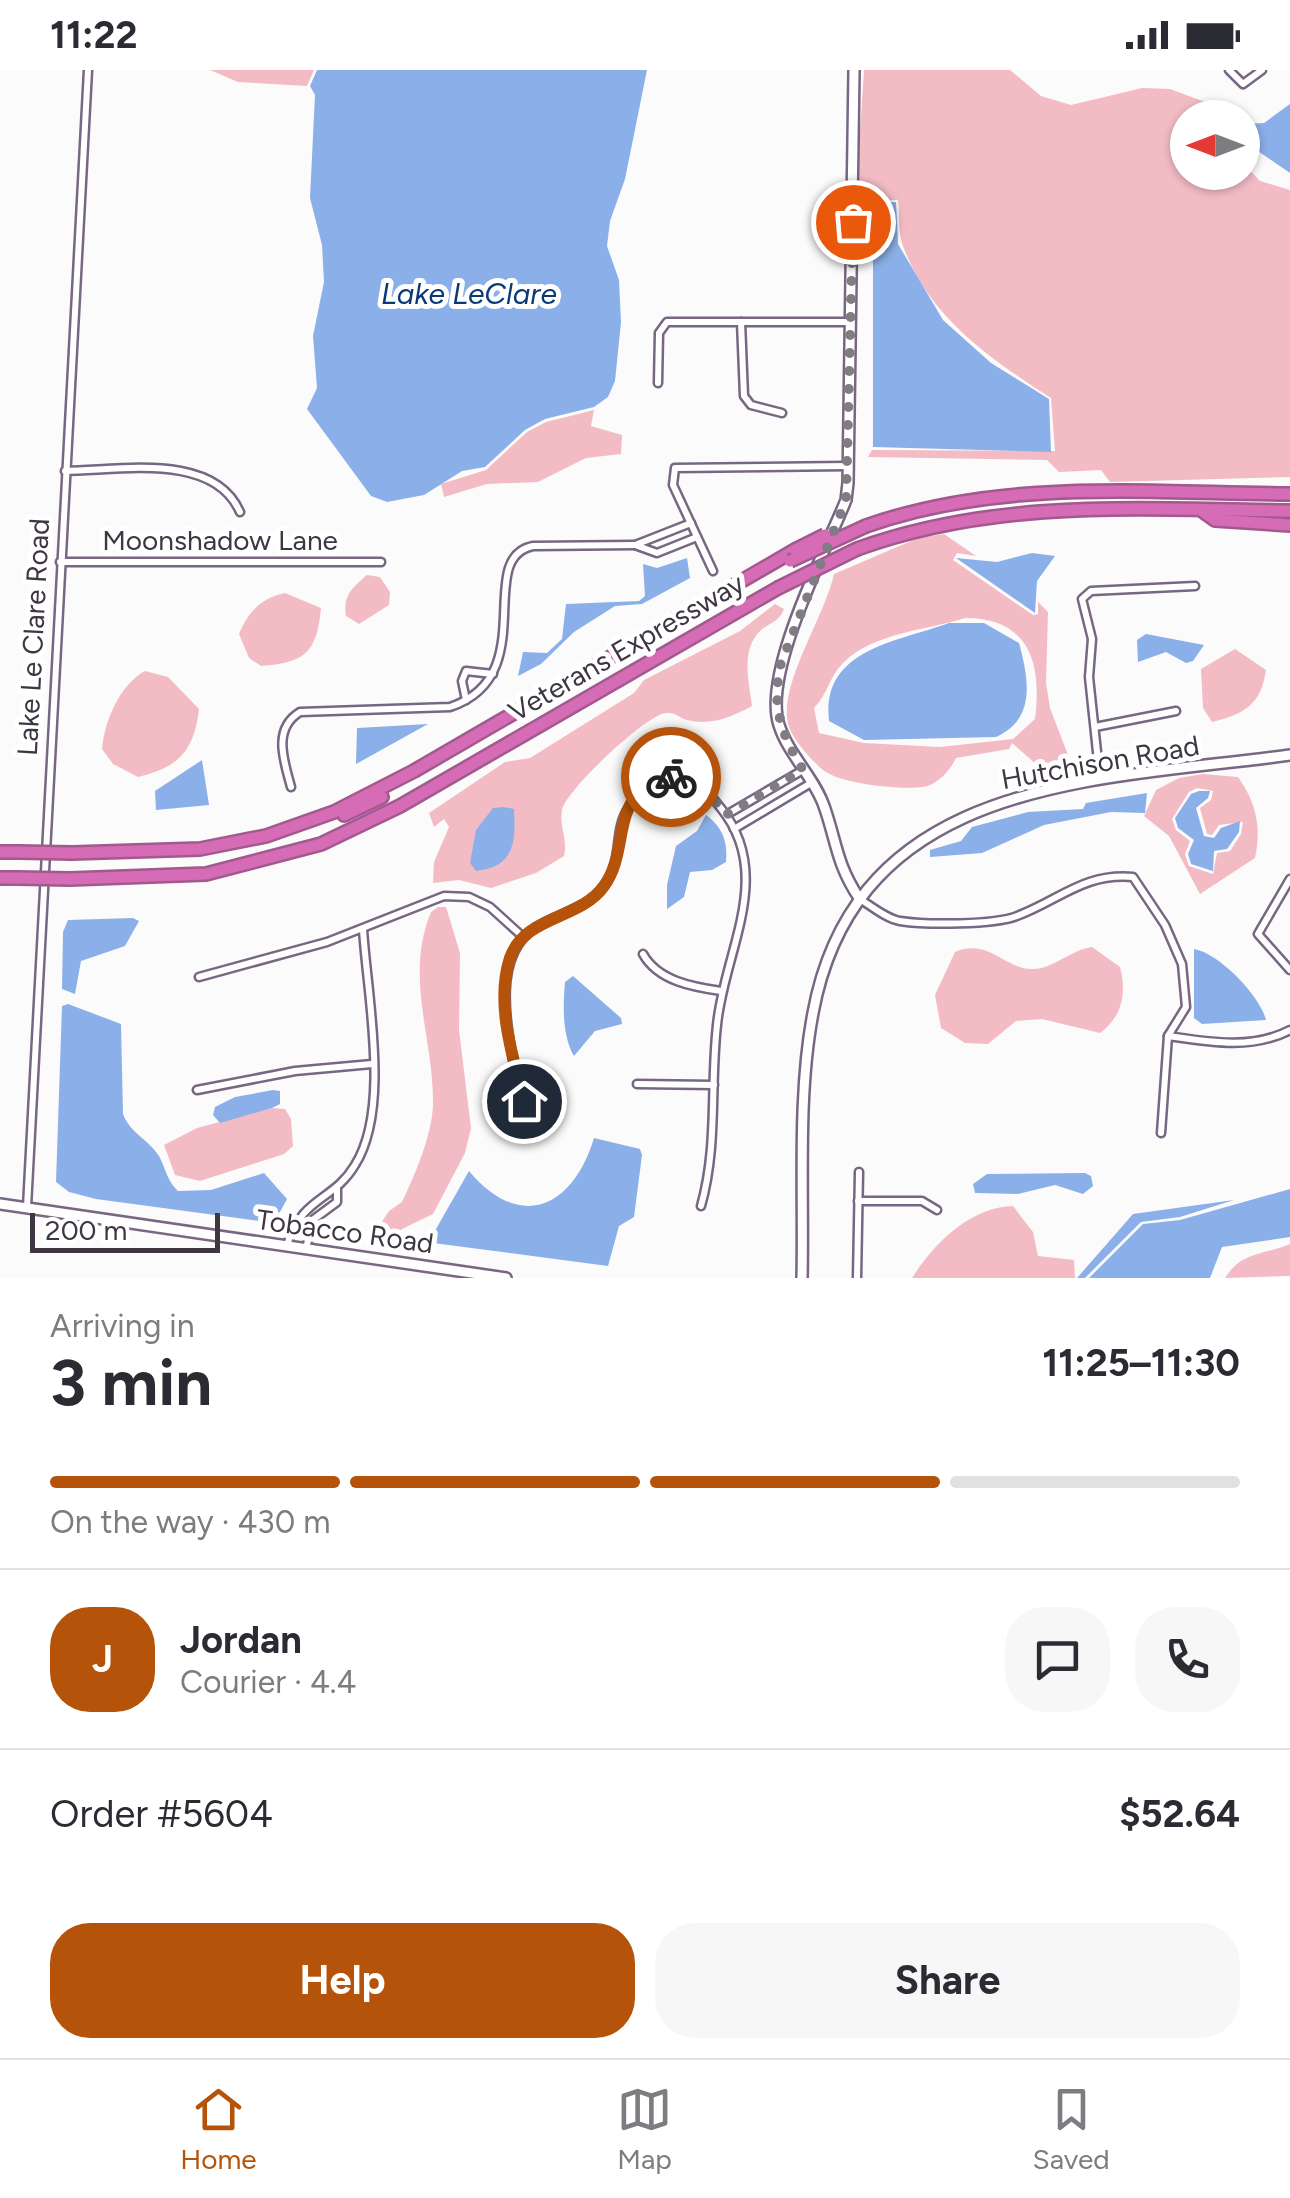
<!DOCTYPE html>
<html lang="en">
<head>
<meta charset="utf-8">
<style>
  :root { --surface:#fff; --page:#f7f7f7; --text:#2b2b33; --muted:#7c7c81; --line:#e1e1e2; --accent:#b45309 }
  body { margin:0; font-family:Figtree,sans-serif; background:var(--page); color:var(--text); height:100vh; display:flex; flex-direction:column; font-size:38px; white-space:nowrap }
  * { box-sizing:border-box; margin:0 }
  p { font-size:32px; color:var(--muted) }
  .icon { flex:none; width:55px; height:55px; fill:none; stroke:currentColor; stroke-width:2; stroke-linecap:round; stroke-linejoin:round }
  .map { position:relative; height:1208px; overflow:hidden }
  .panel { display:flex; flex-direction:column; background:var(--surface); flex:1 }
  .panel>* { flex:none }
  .needle { width:65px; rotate:270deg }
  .buttons { position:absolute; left:1170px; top:30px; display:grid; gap:20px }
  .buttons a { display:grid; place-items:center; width:90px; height:90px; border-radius:50%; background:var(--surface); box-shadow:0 2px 8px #0004; font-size:50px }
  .scale { position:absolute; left:30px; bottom:25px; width:190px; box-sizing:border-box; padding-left:10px; border:5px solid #3e3743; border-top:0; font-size:28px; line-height:35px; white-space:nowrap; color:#3e3743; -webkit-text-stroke:8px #fff; paint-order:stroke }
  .pin { position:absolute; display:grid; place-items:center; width:85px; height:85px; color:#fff; margin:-42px; border:5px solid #fff; border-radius:50%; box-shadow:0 2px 10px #0007 }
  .courier { position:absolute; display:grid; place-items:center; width:100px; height:100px; margin:-50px; border:8px solid #b45309; border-radius:50%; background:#fff; color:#222; box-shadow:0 2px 12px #0007 }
  .headline em { font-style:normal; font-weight:700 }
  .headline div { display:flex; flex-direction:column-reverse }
  .headline { display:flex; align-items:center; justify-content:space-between; height:170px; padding:0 50px }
  h1 { font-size:65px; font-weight:700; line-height:75px }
  .bar { display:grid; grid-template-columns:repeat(4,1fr); gap:15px 10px; align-content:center; height:120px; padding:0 50px }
  .bar i { height:12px; border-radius:8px; background:var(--line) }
  .bar .active { background:var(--accent) }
  .bar p { grid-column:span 4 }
  .line { display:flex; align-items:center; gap:25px; padding:0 50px; border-top:2px solid var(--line) }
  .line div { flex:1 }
  .round { display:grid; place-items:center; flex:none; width:105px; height:105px; border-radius:40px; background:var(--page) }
  .primary-button { display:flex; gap:20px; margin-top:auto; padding:20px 50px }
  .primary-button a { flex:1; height:115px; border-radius:40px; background:var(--accent); color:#fff; font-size:40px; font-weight:700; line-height:115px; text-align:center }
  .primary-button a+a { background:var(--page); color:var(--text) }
  .status { display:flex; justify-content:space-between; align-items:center; height:70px; padding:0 50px; background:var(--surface); direction:ltr }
  .status svg { height:28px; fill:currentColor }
  .menu { display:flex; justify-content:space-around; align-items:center; height:140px; border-top:2px solid var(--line); background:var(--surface); font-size:28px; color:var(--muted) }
  .menu a { display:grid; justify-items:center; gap:5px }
  .menu .active { color:var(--accent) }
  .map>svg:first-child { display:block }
  .green { fill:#f3bcc5; fill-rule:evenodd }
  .water { fill:#8bafe8 }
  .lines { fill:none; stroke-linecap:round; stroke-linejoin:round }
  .street-casing { stroke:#786782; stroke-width:11 }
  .secondary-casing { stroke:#786782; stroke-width:14 }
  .highway-casing { stroke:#a1598e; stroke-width:16 }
  .street { stroke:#fff; stroke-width:6 }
  .secondary { stroke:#fff; stroke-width:9 }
  .highway { stroke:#d66bb6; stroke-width:11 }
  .highway-bridge-casing { stroke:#a1598e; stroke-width:16; stroke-linecap:butt }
  .highway-bridge { stroke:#d66bb6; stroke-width:11 }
  .done { stroke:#807c83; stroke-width:10; stroke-dasharray:0 18 }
  .route { stroke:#b45309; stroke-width:12 }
  .labels { text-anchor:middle; stroke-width:10; stroke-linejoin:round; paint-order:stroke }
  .street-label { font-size:28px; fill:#3e3743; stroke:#fff }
  .water-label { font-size:30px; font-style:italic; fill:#0b3879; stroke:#fff }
</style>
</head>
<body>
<div class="status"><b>11:22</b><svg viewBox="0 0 49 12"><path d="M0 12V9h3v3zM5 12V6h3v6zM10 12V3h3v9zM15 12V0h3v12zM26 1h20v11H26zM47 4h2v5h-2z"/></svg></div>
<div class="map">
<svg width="1290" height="1208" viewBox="0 0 1290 1208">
  <rect width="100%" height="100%" fill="#fbfbfb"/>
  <g class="green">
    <path d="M210,0H314L307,16L238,12Z"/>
    <path d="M864,0H1010L1041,26L1071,35L1142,18L1170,19L1205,32L1217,47L1188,48V102H1242L1243,93L1260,111L1290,120V407L1110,412L1101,400L1059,402L1047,390L868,387L872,380L1055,381L1051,328C990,289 929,247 903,176C898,163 900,145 898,130L871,131L870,162L865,156L857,107Z"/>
    <path d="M594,340L591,356L622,365L621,384L586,388L538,412L487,414L444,427L441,414L486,400L527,362L546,352Z"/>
    <path d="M944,464L976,486L957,483L953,490L1033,545L1038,544V532L1048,542L1046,613L1050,638L1068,685L1059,701L1047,704L1012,673L1009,679L956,688C950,701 936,716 922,717C900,720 840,714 823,700C812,691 794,671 789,657C776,618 824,549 834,504L918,468ZM965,548C1030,548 1042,594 1035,649L1013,669L940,677L864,673L819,663L814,638C828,624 829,607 843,593C872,563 928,560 965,548Z"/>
    <path d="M367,505L380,507L390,522L389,535L359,554L346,546C343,525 352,518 367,505Z"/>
    <path d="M285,523L321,538C317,582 305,593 261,596L249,588L239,564C248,542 261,528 285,523Z"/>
    <path d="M775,534L784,539C779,552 771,552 761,560C740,580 749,611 752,636C732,647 710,656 687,650C679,648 676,642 666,643C647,644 565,721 562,740C559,756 568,770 564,786L536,803L491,818L459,810L433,813L434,792L449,757L444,749L434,757L429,743L505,692L530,688L634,623L644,610L740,561Z"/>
    <path d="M1235,579L1266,600C1261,635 1244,644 1212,652L1203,638L1201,599Z"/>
    <path d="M145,601L168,607L199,639C194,681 179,697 138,707L113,694L102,679C104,652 120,614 145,601Z"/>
    <path d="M1203,704L1238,707C1256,732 1262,758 1255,788L1200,824L1169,766L1144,746L1156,720L1179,708ZM1197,718L1213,721L1211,730L1200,738L1207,764L1212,765L1219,755L1243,752L1241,764L1230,781L1217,783L1213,804L1189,796L1185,784L1190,771L1176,760L1172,749L1189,722Z"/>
    <path d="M438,837H446L460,883L459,960L471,1058L465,1083L433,1144L402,1159L385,1178L368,1173L389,1141L402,1132C415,1105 432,1065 433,1035C434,968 404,908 431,842Z"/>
    <path d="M1092,877L1120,897C1127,923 1122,947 1100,963L1042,949L1016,951L988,974L965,973L941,958L935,925L955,882C989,868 1004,899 1032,899C1052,900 1070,880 1092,877Z"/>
    <path d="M272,1038L285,1039L291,1049L293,1076L284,1084L200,1111L175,1105L164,1075L197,1058Z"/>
    <path d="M1013,1136L1033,1162L1038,1186L1074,1190L1075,1208H912C935,1172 971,1137 1013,1136Z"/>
    <path d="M1290,1174V1206L1225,1208C1242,1181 1264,1185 1290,1174Z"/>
  </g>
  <g class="water">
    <path d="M317,0H647L625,109L610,151L607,176L619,210L621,252L615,311L608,327L594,337L545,349L525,360L485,397L462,401L424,425L387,432L371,426L307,339L317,318L313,266L324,212L322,175L310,128L315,25L310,16Z"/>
    <path d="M1290,34V103L1242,70L1243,54L1264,53Z"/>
    <path d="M896,132L898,174L943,250L991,293L1049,329L1051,382L873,377V133Z"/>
    <path d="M1032,483L1055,486L1037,511L1035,543L956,488L997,492Z"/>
    <path d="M687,488L690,508L642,534L615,536L574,562L541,594L518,606L523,582L547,583L562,569L566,534L639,531L645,526L643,494L657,498Z"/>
    <path d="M949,553H984L1019,573C1029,610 1036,649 996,667L864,670L829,651C821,579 897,572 949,553Z"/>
    <path d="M1146,564L1204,575L1193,591L1186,593L1166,582L1138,592L1137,570Z"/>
    <path d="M428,654L356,694L357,658Z"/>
    <path d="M202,690L209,735L156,740L155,721Z"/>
    <path d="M1199,721H1210L1208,728L1196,738L1204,766L1214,768L1221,758L1240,751L1239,762L1227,779L1214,781L1213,801L1191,794L1188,784L1194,770L1178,758L1175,748L1191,724Z"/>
    <path d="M1147,723L1145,743L1111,742L1044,755L982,783L930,787V780L961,771L972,757L1028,742L1083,739L1086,733Z"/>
    <path d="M504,737L514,739C516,773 514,797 476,801L470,793L476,760L493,738Z"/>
    <path d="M706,745C723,757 728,773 726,792L712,800L690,802L684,827L667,839V815L676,776L697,761Z"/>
    <path d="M133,848L139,851L125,876L81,891L75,924L62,919L63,862L68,850Z"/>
    <path d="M1194,879C1219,883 1260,926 1266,950L1202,954L1194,948Z"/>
    <path d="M573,906L621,948L622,954L595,961L574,986C562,966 563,935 565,912Z"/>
    <path d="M68,934L121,954L123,1044C130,1063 148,1069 159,1086C166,1099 167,1111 178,1121L211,1120L264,1103L287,1129L274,1153L96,1129L69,1122L56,1112L62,936Z"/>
    <path d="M273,1020L280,1021V1034L272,1038L220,1053L213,1045L215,1037L235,1027Z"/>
    <path d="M594,1068L640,1079L642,1085L634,1147L619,1156L608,1196L433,1173L432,1166L469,1101C520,1162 573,1138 594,1068Z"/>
    <path d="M1085,1103L1091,1106L1093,1116L1083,1124L1055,1115L1018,1124L975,1123L973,1114L987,1104Z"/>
    <path d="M1290,1119V1167L1222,1177L1210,1208H1089L1143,1154L1180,1150Z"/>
    <path d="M1234,1130L1180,1147L1141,1152L1085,1208H1077L1133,1144Z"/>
  </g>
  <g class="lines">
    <defs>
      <g id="street">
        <path d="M1229,0L1243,14L1262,0"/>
        <path d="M741,252L744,326L751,335L782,343"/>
        <path d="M658,313L659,263L667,252H851"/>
        <path d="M65,401C118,401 213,381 240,442"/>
        <path d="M691,453L635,475L657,483L697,467"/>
        <path d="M60,492H381"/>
        <path d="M713,501L673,415L675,398L848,396"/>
        <path d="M466,630L462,611L466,601L493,604"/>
        <path d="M1095,657L1176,641"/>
        <path d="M1100,710L1089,607L1092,569L1082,529L1091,521L1195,516"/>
        <path d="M291,717C284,691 272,659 300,642L450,637C543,606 473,488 533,476L635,475"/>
        <path d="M726,745L803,700"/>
        <path d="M734,759L811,713"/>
        <path d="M1290,809L1258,864L1290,900"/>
        <path d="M860,829C871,836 887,849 900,851C926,855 994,855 1017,846C1060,830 1083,803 1133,807L1165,855L1182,894L1186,937L1168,966L1161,1063"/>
        <path d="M643,884C658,911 693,917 721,921"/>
        <path d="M199,907L327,872L444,826L469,827L490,837L522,866"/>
        <path d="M1168,966C1209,972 1252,980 1290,960"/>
        <path d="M637,1014L714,1015"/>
        <path d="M197,1020L295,1001L372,994"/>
        <path d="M525,1064C523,1007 476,895 536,857C563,840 592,839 609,808C622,785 614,758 629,737C641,720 664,702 686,708C701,712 711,726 720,737C776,805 724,881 717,955C710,1016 718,1076 701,1136"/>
        <path d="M858,1131H922L937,1140"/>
        <path d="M27,1137L88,0"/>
        <path d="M287,1175C303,1125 333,1132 355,1095C391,1038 367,925 363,859"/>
        <path d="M306,1178L314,1149L337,1132V1117"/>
        <path d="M857,1208L859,1102"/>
      </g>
      <g id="secondary">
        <path d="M854,0L848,413L846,430C825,482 762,603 779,655C788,684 814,707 824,736C837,773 836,793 859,828"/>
        <path d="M0,1134L506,1208"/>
        <path d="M802,1208C804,1123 797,1026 813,943C857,705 1101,711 1290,685"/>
      </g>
      <g id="highway">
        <path d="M1201,440L1215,450L1290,455"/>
        <path d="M866,456C1002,408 1148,423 1290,424"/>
        <path d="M857,479C998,428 1143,439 1290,441"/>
        <path d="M344,745L382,727"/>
        <path d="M0,782H18"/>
        <path d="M72,783L200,779L266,766L334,742L414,701L795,480"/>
        <path d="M0,808H17"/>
        <path d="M70,809L206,804L321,774L400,736L778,518"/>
      </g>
    </defs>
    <use href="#street" class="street-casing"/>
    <use href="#secondary" class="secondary-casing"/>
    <use href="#highway" class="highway-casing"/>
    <use href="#street" class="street"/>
    <use href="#secondary" class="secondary"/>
    <use href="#highway" class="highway"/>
    <defs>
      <g id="highway-bridge">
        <path d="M795,480L825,465"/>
        <path d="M790,491L866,456"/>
        <path d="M778,518L857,479"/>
        <path d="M18,782L72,783"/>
        <path d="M17,808L70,809"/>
      </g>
    </defs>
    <use href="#highway-bridge" class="highway-bridge-casing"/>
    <use href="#highway-bridge" class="highway-bridge"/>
  </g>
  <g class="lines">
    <path class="done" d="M671,707C699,708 710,725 726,745L803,700C781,663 772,638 780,596L846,430L853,152"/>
    <path class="route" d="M524,1031C513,987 495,933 510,888C525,845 580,850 604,816C632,778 606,722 671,707"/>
  </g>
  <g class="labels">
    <g class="street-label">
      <text x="220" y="480">Moonshadow Lane</text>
      <text transform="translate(33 567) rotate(-87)" y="10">Lake Le Clare Road</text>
      <text transform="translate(626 577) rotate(-30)" y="10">Veterans Expressway</text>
      <text transform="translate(1100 692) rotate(-10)" y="10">Hutchison Road</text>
      <text transform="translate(345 1161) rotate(8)" y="10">Tobacco Road</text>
    </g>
    <g class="water-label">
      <text x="469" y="234">Lake LeClare</text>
    </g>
  </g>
</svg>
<div class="buttons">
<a><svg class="needle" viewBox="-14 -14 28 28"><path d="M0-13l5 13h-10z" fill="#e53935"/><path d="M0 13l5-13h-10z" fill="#7c7c81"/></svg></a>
</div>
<div class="scale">200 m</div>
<div class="pin" style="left:853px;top:152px;background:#ea580c"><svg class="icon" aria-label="bag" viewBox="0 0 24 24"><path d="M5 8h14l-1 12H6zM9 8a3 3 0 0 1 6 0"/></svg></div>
<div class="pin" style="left:524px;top:1031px;background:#1f2937"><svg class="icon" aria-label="home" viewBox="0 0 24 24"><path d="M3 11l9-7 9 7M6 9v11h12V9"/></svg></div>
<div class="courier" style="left:671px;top:707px"><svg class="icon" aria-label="bike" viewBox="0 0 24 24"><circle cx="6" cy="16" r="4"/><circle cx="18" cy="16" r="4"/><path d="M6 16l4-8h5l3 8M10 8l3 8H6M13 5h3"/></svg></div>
</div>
<section class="panel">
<div class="headline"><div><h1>3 min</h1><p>Arriving in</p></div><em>11:25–11:30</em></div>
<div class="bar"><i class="active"></i><i class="active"></i><i class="active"></i><i></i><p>On the way · 430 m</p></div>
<div class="line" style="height:180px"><b class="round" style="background:var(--accent);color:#fff">J</b><div><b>Jordan</b><p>Courier · 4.4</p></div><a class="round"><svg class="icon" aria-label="chat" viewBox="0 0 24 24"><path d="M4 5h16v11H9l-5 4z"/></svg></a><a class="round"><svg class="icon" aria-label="phone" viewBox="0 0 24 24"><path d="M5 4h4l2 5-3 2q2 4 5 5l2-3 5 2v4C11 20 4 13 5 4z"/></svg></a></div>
<div class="line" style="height:130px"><div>Order #5604</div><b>$52.64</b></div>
<div class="primary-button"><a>Help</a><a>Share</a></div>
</section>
<nav class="menu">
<a class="active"><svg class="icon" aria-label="home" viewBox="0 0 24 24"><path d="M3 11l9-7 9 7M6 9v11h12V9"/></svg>Home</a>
<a><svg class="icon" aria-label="map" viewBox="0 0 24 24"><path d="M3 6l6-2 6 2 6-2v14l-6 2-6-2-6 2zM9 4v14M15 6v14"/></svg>Map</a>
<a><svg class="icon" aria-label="saved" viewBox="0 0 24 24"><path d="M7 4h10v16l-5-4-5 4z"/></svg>Saved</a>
</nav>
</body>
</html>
